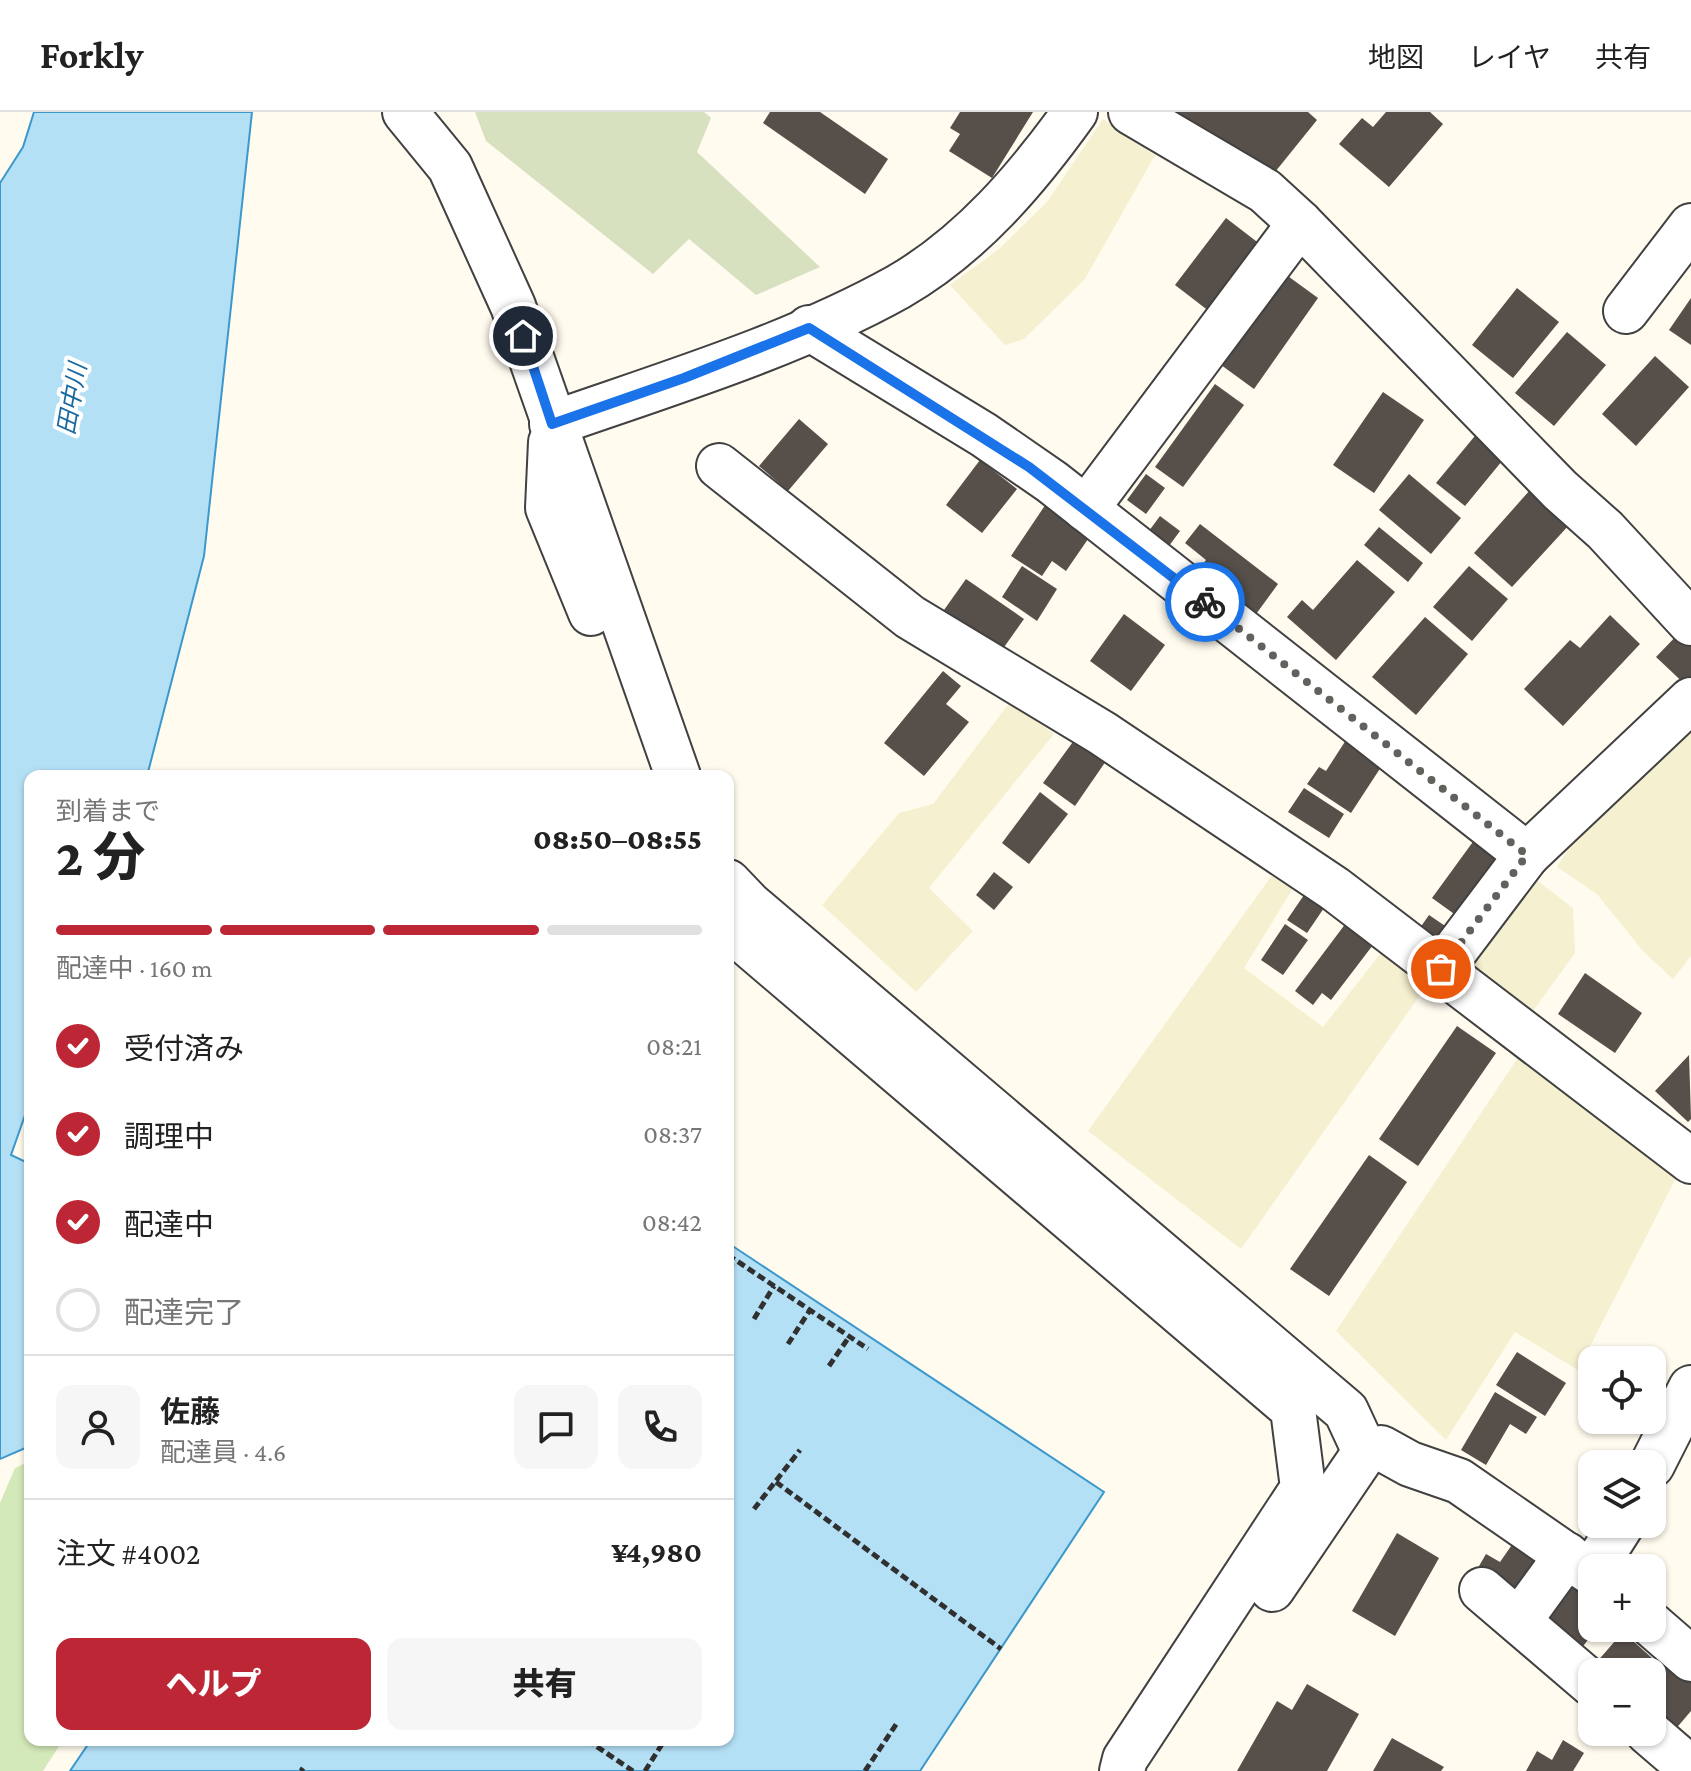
<!DOCTYPE html>
<html lang="ja">
<head>
<meta charset="utf-8">
<style>
  :root { --surface:#fff; --page:#f6f6f6; --text:#222; --muted:#767676; --line:#e0e0e0; --accent:#bd2634 }
  body { margin:0; font-family:"Crimson Pro","Noto Sans JP",serif; background:var(--page); color:var(--text); height:100vh; display:flex; flex-direction:column; font-size:30px; white-space:nowrap }
  * { box-sizing:border-box; margin:0 }
  p { font-size:26px; color:var(--muted) }
  .icon { flex:none; width:44px; height:44px; fill:none; stroke:currentColor; stroke-width:2; stroke-linecap:round; stroke-linejoin:round }
  .map { position:relative; flex:1; overflow:hidden }
  .drawer { position:absolute; left:24px; top:658px; width:710px; height:976px; display:flex; flex-direction:column; background:var(--surface); border-radius:16px; box-shadow:0 2px 6px #0004 }
  .drawer>* { flex:none }
  .buttons { position:absolute; left:1578px; top:1234px; display:grid; gap:16px }
  .buttons a { display:grid; place-items:center; width:88px; height:88px; border-radius:16px; background:var(--surface); box-shadow:0 2px 6px #0004; font-size:40px }
  .pin { position:absolute; display:grid; place-items:center; width:68px; height:68px; color:#fff; margin:-34px; border:4px solid #fff; border-radius:50%; box-shadow:0 2px 8px #0007 }
  .courier { position:absolute; display:grid; place-items:center; width:80px; height:80px; margin:-40px; border:6px solid #1a73e8; border-radius:50%; background:#fff; color:#222; box-shadow:0 2px 10px #0007 }
  .headline em { font-style:normal; font-weight:800 }
  .headline div { display:flex; flex-direction:column-reverse }
  .headline { display:flex; align-items:center; justify-content:space-between; height:136px; padding:0 32px }
  h1 { font-size:52px; font-weight:800; line-height:60px }
  .bar { display:grid; grid-template-columns:repeat(4,1fr); gap:12px 8px; align-content:center; height:96px; padding:0 32px }
  .bar i { height:10px; border-radius:6px; background:var(--line) }
  .bar .on { background:var(--accent) }
  .bar p { grid-column:span 4 }
  .line { display:flex; align-items:center; gap:20px; padding:0 32px; border-top:2px solid var(--line) }
  .line div { flex:1 }
  .round { display:grid; place-items:center; flex:none; width:84px; height:84px; border-radius:16px; background:var(--page) }
  ol { padding:0 32px; list-style:none }
  li { display:flex; align-items:center; gap:24px; height:88px }
  li p { margin-inline-start:auto }
  li .icon { padding:8px; border-radius:50%; background:var(--accent); color:#fff; stroke-width:4 }
  li:last-child { color:var(--muted) }
  li i { width:44px; height:44px; border:4px solid var(--line); border-radius:50% }
  .primary-button { display:flex; gap:16px; margin-top:auto; padding:16px 32px }
  .primary-button a { flex:1; height:92px; border-radius:16px; background:var(--accent); color:#fff; font-size:32px; font-weight:800; line-height:92px; text-align:center }
  .primary-button a+a { background:var(--page); color:var(--text) }
  header { display:flex; align-items:center; gap:48px; box-sizing:border-box; height:112px; padding:0 40px; background:var(--surface); border-bottom:2px solid var(--line) }
  header strong { font-size:38px }
  nav { display:flex; gap:44px; margin-inline-start:auto; font-size:28px }
  .map>svg:first-child { display:block }
  .farmland { fill:#f5f0cf }
  .green { fill:#d4e9b9 }
  .cemetery { fill:#d7e1c0 }
  .water { fill:#b4e0f6; stroke:#3b98cc; stroke-width:2 }
  .building { fill:#574f4a }
  .lines { fill:none; stroke-linecap:round; stroke-linejoin:round }
  .minor-casing { stroke:#414141; stroke-width:48 }
  .path { stroke:#303030; stroke-width:5; stroke-dasharray:8 4; stroke-linecap:butt }
  .minor { stroke:#fff; stroke-width:44 }
  .done { stroke:#62615d; stroke-width:8; stroke-dasharray:0 14.4 }
  .route { stroke:#1a73e8; stroke-width:10 }
  .labels { text-anchor:middle; stroke-width:8; stroke-linejoin:round; paint-order:stroke }
  .water-label { font-size:24px; font-style:italic; fill:#18699f; stroke:#fff }
</style>
</head>
<body>
<header>
<strong>Forkly</strong>
<nav><a>地図</a><a>レイヤ</a><a>共有</a></nav>
</header>
<div class="map">
<svg width="1691" height="1659" viewBox="0 0 1691 1659">
  <rect width="100%" height="100%" fill="#fffbef"/>
  <g class="farmland">
    <path d="M1103,7L1155,43L1085,167L1024,227L1005,233L950,173L999,137L1047,90Z"/>
    <path d="M1010,590L1054,622L929,776L973,819L916,880L822,793L899,701L933,692Z"/>
    <path d="M1691,613V844L1673,867L1643,839L1597,782L1557,755L1573,730Z"/>
    <path d="M1275,759L1295,773L1244,856L1323,915L1381,841L1425,876L1241,1137L1088,1019Z"/>
    <path d="M1538,769L1573,796L1575,841L1528,906L1463,856L1525,771Z"/>
    <path d="M1519,944L1677,1064L1578,1258L1515,1220L1446,1328L1336,1219Z"/>
  </g>
  <path class="green" d="M30,1349V1628H63L43,1659H0V1391L15,1356Z"/>
  <path class="cemetery" d="M475,0H704L711,6L697,40L820,155L756,183L689,127L653,162L486,29Z"/>
  <g class="water">
    <path d="M34,0H252L204,444L147,664H30V989L11,1043L30,1052V1334L0,1347V71L23,35Z"/>
    <path d="M728,1131L1104,1380L920,1659H70L91,1628H728Z"/>
  </g>
  <g class="building">
    <path d="M770,0H820L888,47L865,82L763,11Z"/>
    <path d="M960,0H1033L992,66L949,39L960,22L950,16Z"/>
    <path d="M1169,0H1308L1317,8L1267,70Z"/>
    <path d="M1386,0H1430L1443,12L1389,75L1339,32L1362,6L1373,15Z"/>
    <path d="M1226,106L1265,136L1214,203L1175,173Z"/>
    <path d="M1281,159L1318,186L1254,277L1217,250Z"/>
    <path d="M1517,176L1559,210L1513,266L1472,233Z"/>
    <path d="M1691,186V233L1669,218Z"/>
    <path d="M1567,220L1606,253L1554,314L1515,281Z"/>
    <path d="M1655,244L1689,275L1636,334L1602,302Z"/>
    <path d="M1215,272L1244,293L1183,375L1155,355Z"/>
    <path d="M1383,280L1424,308L1374,381L1333,353Z"/>
    <path d="M799,307L828,332L788,379L759,354Z"/>
    <path d="M1479,319L1507,343L1465,394L1436,371Z"/>
    <path d="M980,348L1017,377L982,421L946,393Z"/>
    <path d="M1146,362L1165,376L1146,402L1127,388Z"/>
    <path d="M1409,362L1461,406L1431,442L1379,398Z"/>
    <path d="M1531,377L1570,412L1512,475L1474,441Z"/>
    <path d="M1052,383L1097,414L1066,459L1052,449L1042,464L1011,444Z"/>
    <path d="M1160,404L1180,419L1163,442L1143,427Z"/>
    <path d="M1200,412L1278,472L1251,509L1194,464L1206,448L1185,431Z"/>
    <path d="M1379,415L1423,451L1408,470L1364,433Z"/>
    <path d="M1357,448L1395,480L1336,548L1287,505L1302,488L1313,498Z"/>
    <path d="M1022,454L1057,477L1037,509L1002,485Z"/>
    <path d="M1469,454L1508,487L1472,529L1433,495Z"/>
    <path d="M966,467L1024,507L1002,538L944,498Z"/>
    <path d="M1124,502L1165,533L1131,579L1090,549Z"/>
    <path d="M1610,503L1640,532L1563,614L1524,577L1570,528L1580,536Z"/>
    <path d="M1425,505L1468,542L1416,603L1372,565Z"/>
    <path d="M1682,518L1691,526V578L1656,545Z"/>
    <path d="M943,559L961,574L946,592L969,610L924,664L884,631Z"/>
    <path d="M1075,627L1106,649L1075,694L1043,671Z"/>
    <path d="M1346,628L1383,652L1351,701L1307,672L1319,655L1326,659Z"/>
    <path d="M1304,676L1344,702L1329,726L1288,700Z"/>
    <path d="M1040,680L1068,702L1029,752L1002,731Z"/>
    <path d="M1475,727L1507,751L1464,809L1432,786Z"/>
    <path d="M994,760L1013,775L994,798L976,783Z"/>
    <path d="M1306,780L1326,793L1307,821L1287,808Z"/>
    <path d="M1429,803L1457,822L1442,843L1415,823Z"/>
    <path d="M1349,807L1376,829L1331,888L1322,881L1313,893L1295,879Z"/>
    <path d="M1285,812L1308,828L1283,863L1261,848Z"/>
    <path d="M1585,861L1642,901L1615,941L1558,902Z"/>
    <path d="M1457,914L1496,941L1418,1054L1379,1027Z"/>
    <path d="M1689,943L1691,1007L1688,1010L1655,979Z"/>
    <path d="M1369,1043L1407,1070L1329,1184L1290,1157Z"/>
    <path d="M1517,1240L1566,1271L1545,1304L1496,1273Z"/>
    <path d="M1495,1280L1537,1305L1526,1322L1510,1312L1486,1353L1461,1338Z"/>
    <path d="M1397,1421L1439,1446L1395,1524L1352,1499Z"/>
    <path d="M1516,1427L1550,1451L1519,1500L1475,1461L1486,1442L1500,1450Z"/>
    <path d="M1568,1465L1592,1484V1516H1597L1574,1546L1530,1508Z"/>
    <path d="M1623,1520L1652,1546L1641,1560H1588Z"/>
    <path d="M1669,1551L1691,1570V1599L1668,1626L1652,1612V1571Z"/>
    <path d="M1307,1572L1359,1602L1327,1659H1237L1277,1589L1292,1598Z"/>
    <path d="M1392,1626L1444,1655L1441,1659H1373Z"/>
    <path d="M1563,1628L1584,1641L1573,1659H1526L1537,1639L1552,1648Z"/>
  </g>
  <g class="lines">
    <defs>
      <g id="minor">
        <path d="M405,0L450,55L513,194L678,664"/>
        <path d="M1131,0L1265,79L1300,111L1560,378L1605,418L1691,511"/>
        <path d="M1626,199L1691,114"/>
        <path d="M809,216L984,323L1052,370L1527,743L1691,588"/>
        <path d="M552,312C666,272 792,234 898,175C971,133 1027,67 1075,0"/>
        <path d="M551,330L548,396L591,501"/>
        <path d="M719,354L910,505L1102,621L1335,777L1691,1049"/>
        <path d="M1086,397L1300,111"/>
        <path d="M728,770L749,792L1346,1299L1365,1340"/>
        <path d="M728,815L1293,1297L1303,1376L1125,1647L1122,1659"/>
        <path d="M1441,857L1527,743"/>
        <path d="M1652,1353L1691,1276"/>
        <path d="M1594,1456L1622,1412"/>
        <path d="M1272,1477L1365,1340L1381,1336L1410,1352L1459,1369L1592,1461"/>
        <path d="M1482,1478L1592,1572"/>
        <path d="M1519,1509L1567,1443"/>
        <path d="M1652,1513L1691,1547"/>
        <path d="M1648,1620L1691,1657"/>
      </g>
    </defs>
    <use href="#minor" class="minor-casing"/>
    <g class="path">
      <path d="M728,1143L868,1237"/>
      <path d="M728,1158L735,1148"/>
      <path d="M754,1207L774,1174"/>
      <path d="M788,1232L810,1198"/>
      <path d="M829,1254L849,1225"/>
      <path d="M776,1370L1001,1537"/>
      <path d="M754,1397L800,1338"/>
      <path d="M587,1628L633,1659"/>
      <path d="M301,1659L303,1656"/>
      <path d="M645,1659L664,1629"/>
      <path d="M865,1659L897,1611"/>
    </g>
    <use href="#minor" class="minor"/>
  </g>
  <g class="lines">
    <path class="done" d="M1205,490L1527,743L1441,857"/>
    <path class="route" d="M523,224L552,312L684,266L809,216L1029,355L1205,490"/>
  </g>
  <g class="labels">
    <g class="water-label">
      <text transform="translate(72 287) rotate(-80)" y="8">田中川</text>
    </g>
  </g>
</svg>
<div class="buttons">
<a><svg class="icon" aria-label="locate" viewBox="0 0 24 24"><circle cx="12" cy="12" r="6"/><path d="M12 2v4M12 18v4M2 12h4M18 12h4"/></svg></a>
<a><svg class="icon" aria-label="layers" viewBox="0 0 24 24"><path d="M12 4l9 5-9 5-9-5zM3 14l9 5 9-5"/></svg></a>
<a>+</a>
<a>−</a>
</div>
<div class="pin" style="left:1441px;top:857px;background:#ea580c"><svg class="icon" aria-label="bag" viewBox="0 0 24 24"><path d="M5 8h14l-1 12H6zM9 8a3 3 0 0 1 6 0"/></svg></div>
<div class="pin" style="left:523px;top:224px;background:#1f2937"><svg class="icon" aria-label="home" viewBox="0 0 24 24"><path d="M3 11l9-7 9 7M6 9v11h12V9"/></svg></div>
<div class="courier" style="left:1205px;top:490px"><svg class="icon" aria-label="bike" viewBox="0 0 24 24"><circle cx="6" cy="16" r="4"/><circle cx="18" cy="16" r="4"/><path d="M6 16l4-8h5l3 8M10 8l3 8H6M13 5h3"/></svg></div>
<section class="drawer">
<div class="headline"><div><h1>2 分</h1><p>到着まで</p></div><em>08:50–08:55</em></div>
<div class="bar"><i class="on"></i><i class="on"></i><i class="on"></i><i></i><p>配達中 · 160 m</p></div>
<ol>
<li><svg class="icon" aria-label="check" viewBox="0 0 24 24"><path d="M5 12l5 5 9-10"/></svg>受付済み<p>08:21</p></li>
<li><svg class="icon" aria-label="check" viewBox="0 0 24 24"><path d="M5 12l5 5 9-10"/></svg>調理中<p>08:37</p></li>
<li><svg class="icon" aria-label="check" viewBox="0 0 24 24"><path d="M5 12l5 5 9-10"/></svg>配達中<p>08:42</p></li>
<li><i></i>配達完了</li>
</ol>
<div class="line" style="height:144px"><a class="round"><svg class="icon" aria-label="person" viewBox="0 0 24 24"><circle cx="12" cy="8" r="4"/><path d="M4 21q1-7 8-7t8 7"/></svg></a><div><b>佐藤</b><p>配達員 · 4.6</p></div><a class="round"><svg class="icon" aria-label="chat" viewBox="0 0 24 24"><path d="M4 5h16v11H9l-5 4z"/></svg></a><a class="round"><svg class="icon" aria-label="phone" viewBox="0 0 24 24"><path d="M5 4h4l2 5-3 2q2 4 5 5l2-3 5 2v4C11 20 4 13 5 4z"/></svg></a></div>
<div class="line" style="height:104px"><div>注文 #4002</div><b>¥4,980</b></div>
<div class="primary-button"><a>ヘルプ</a><a>共有</a></div>
</section>
</div>
</body>
</html>
